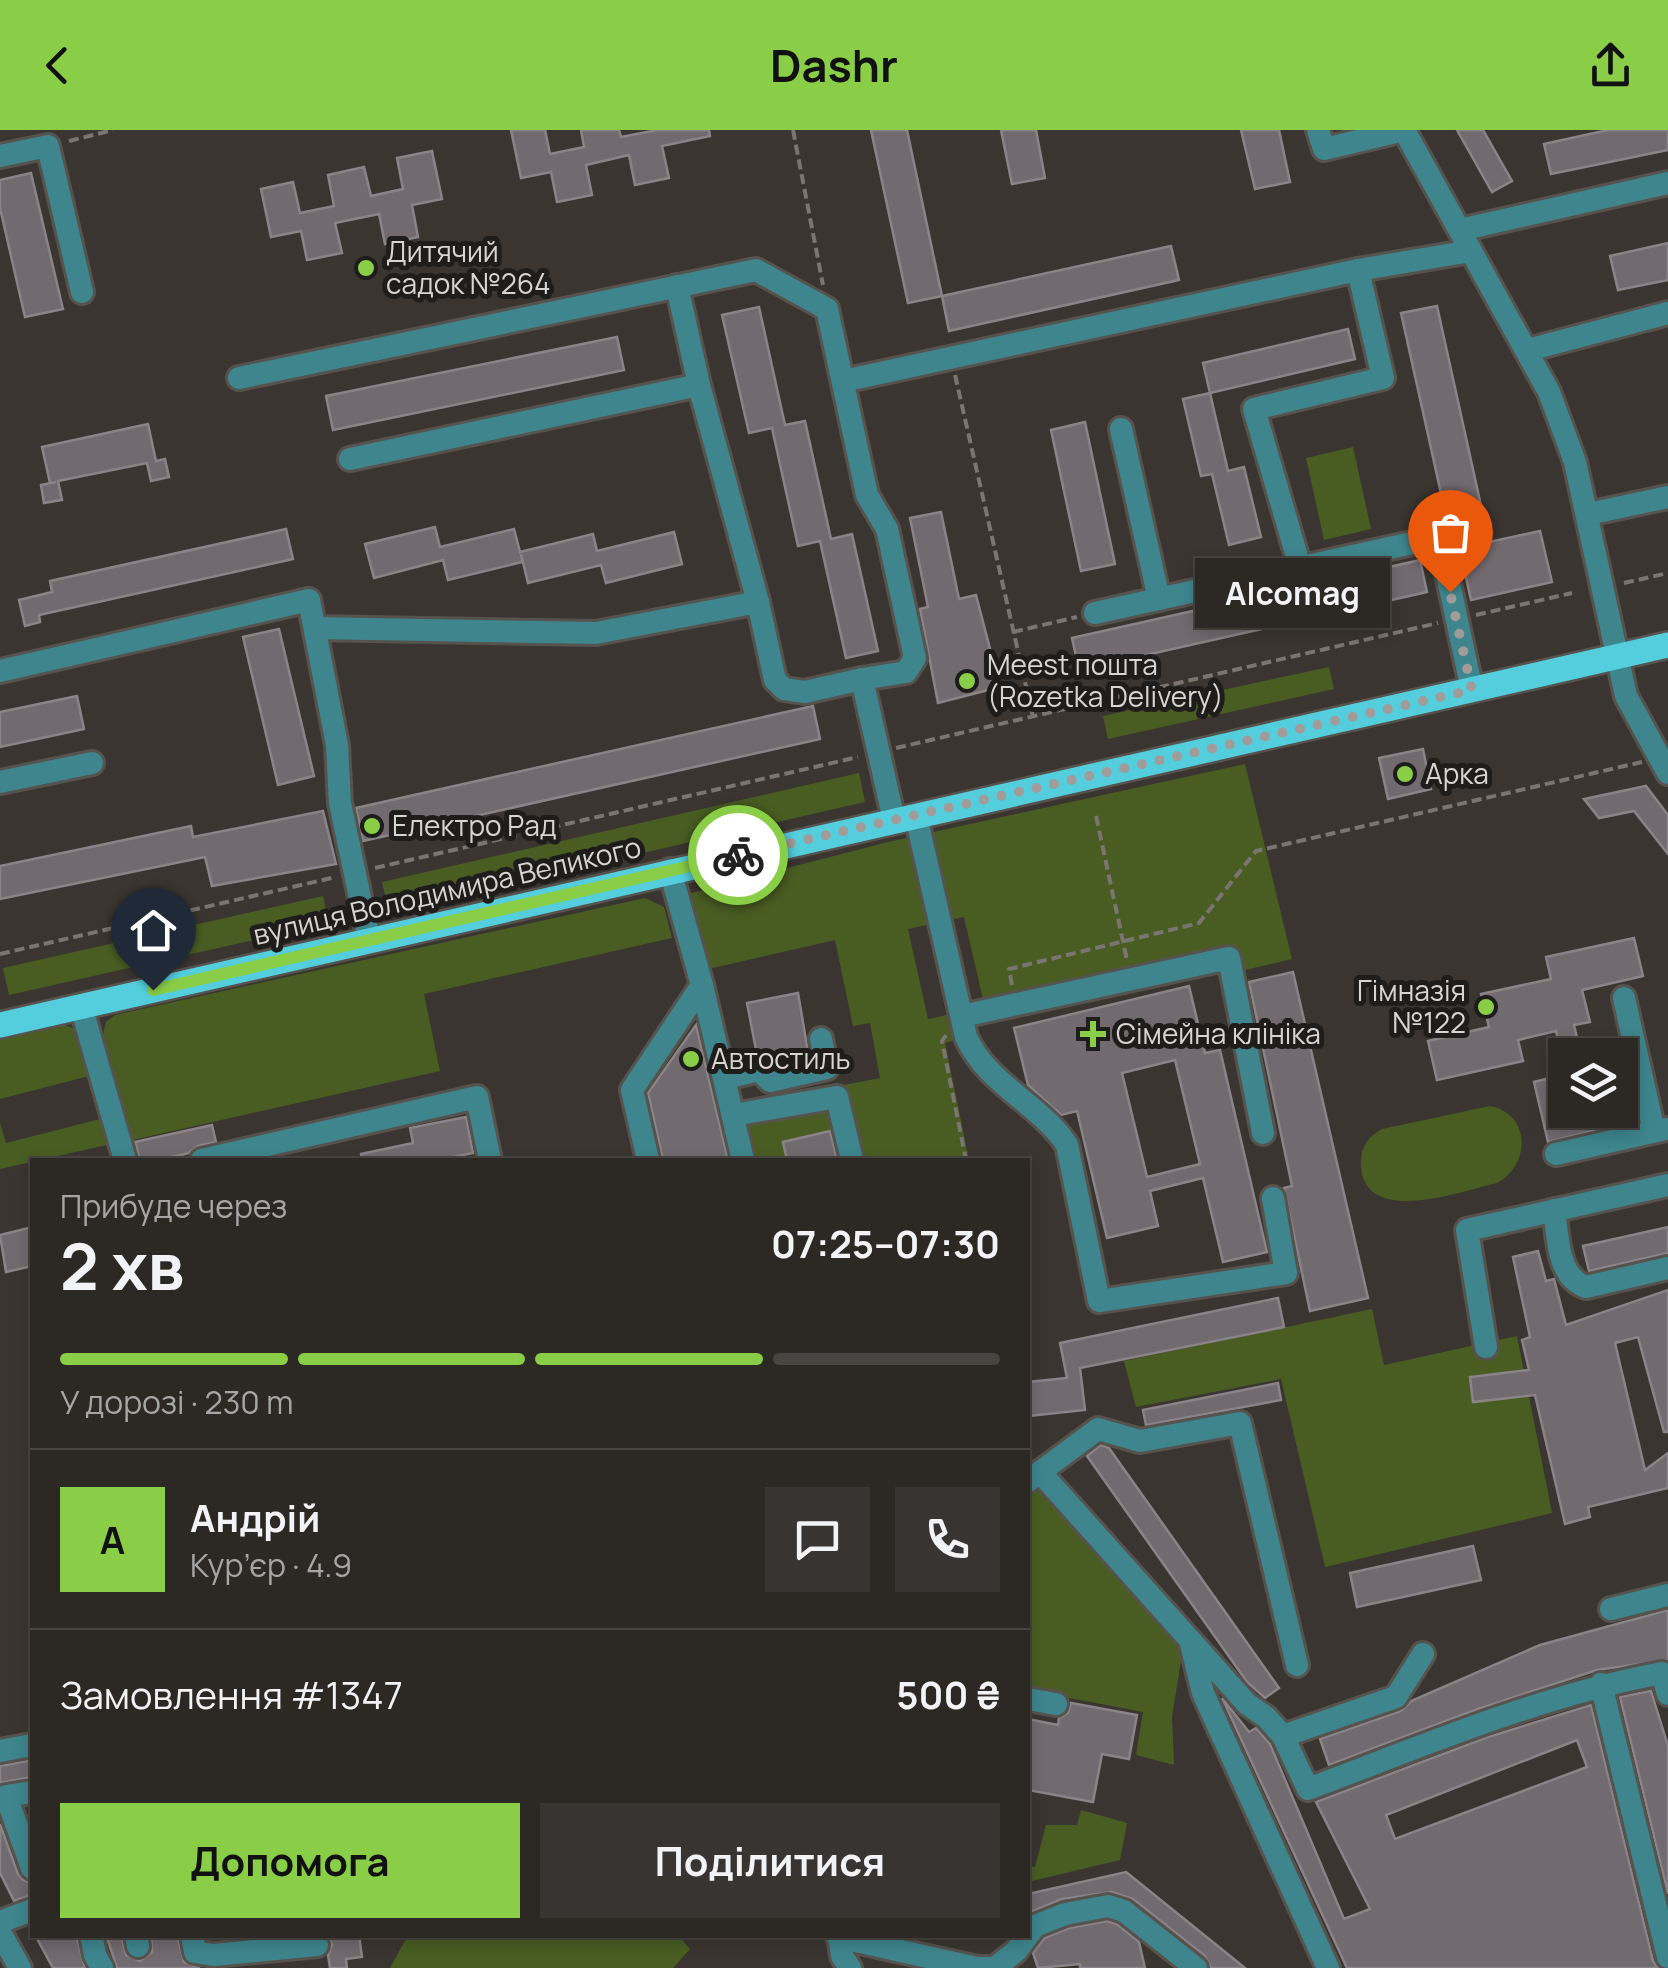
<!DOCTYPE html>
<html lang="uk">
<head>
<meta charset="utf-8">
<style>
  :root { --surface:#2c2824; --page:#383431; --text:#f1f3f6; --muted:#a6a6a6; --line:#484441; --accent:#8ace47 }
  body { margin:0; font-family:Manrope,sans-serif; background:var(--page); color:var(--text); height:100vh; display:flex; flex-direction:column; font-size:38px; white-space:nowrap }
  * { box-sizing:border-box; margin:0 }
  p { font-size:32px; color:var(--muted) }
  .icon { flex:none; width:55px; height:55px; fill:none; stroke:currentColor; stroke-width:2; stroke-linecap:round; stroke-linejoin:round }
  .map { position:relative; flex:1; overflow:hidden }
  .panel { position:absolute; left:30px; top:1028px; width:1000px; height:780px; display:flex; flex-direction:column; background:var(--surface); border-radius:0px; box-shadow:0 5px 15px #0003,0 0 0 2px var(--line) }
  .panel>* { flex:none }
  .buttons { position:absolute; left:1548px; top:908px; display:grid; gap:20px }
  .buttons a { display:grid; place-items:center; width:90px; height:90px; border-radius:0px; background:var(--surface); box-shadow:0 5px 15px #0003,0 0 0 2px var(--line); font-size:50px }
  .pin { position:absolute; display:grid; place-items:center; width:85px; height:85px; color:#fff; margin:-102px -42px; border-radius:50% 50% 50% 0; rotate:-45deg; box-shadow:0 0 10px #0007 }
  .pin .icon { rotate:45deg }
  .courier { position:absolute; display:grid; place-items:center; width:100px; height:100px; margin:-50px; border:8px solid #8ace47; border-radius:50%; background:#fff; color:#222; box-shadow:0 2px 12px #0007 }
  .bubble { position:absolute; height:70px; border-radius:0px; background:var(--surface); box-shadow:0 5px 15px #0003,0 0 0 2px var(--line); font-size:32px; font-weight:700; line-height:70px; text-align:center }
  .overview em { font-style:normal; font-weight:700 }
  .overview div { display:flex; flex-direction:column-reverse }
  .overview { display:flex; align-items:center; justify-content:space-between; height:170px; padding:0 30px }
  h1 { font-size:65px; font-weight:700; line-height:75px }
  .bar { display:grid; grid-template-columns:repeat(4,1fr); gap:15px 10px; align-content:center; height:120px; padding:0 30px }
  .bar i { height:12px; border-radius:8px; background:var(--line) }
  .bar .on { background:var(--accent) }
  .bar p { grid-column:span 4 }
  .line { display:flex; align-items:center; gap:25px; padding:0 30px; border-top:2px solid var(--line) }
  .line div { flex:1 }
  .round { display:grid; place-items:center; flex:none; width:105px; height:105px; border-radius:0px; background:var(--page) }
  .primary-button { display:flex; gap:20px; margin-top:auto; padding:20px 30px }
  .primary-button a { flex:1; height:115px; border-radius:0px; background:var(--accent); color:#111; font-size:40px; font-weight:700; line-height:115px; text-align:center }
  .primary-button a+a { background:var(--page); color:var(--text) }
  header { display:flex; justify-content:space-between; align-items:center; height:130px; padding:0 30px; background:var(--accent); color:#111; font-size:45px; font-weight:700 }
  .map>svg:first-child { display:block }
  .green { fill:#495d22 }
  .building { fill:#716a6f; stroke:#8a8388; stroke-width:2.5; fill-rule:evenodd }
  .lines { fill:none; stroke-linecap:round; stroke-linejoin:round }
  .minor-casing { stroke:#56524d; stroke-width:28 }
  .major-casing { stroke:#56524d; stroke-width:30 }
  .path { stroke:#7a7571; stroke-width:4; stroke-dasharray:10 5; stroke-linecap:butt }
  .minor { stroke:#3e858d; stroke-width:22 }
  .major { stroke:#54cedc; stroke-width:25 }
  .done { stroke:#a19c99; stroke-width:10; stroke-dasharray:0 18 }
  .route { stroke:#8ace47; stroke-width:12 }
  .poi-dot { fill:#8ace47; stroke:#1f1d1b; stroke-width:4 }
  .labels { text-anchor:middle; stroke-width:10; stroke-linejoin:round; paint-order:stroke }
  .poi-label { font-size:28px; fill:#d8d4d1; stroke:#1f1d1b; text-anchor:start }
  .street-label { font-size:28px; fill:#d8d4d1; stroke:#1f1d1b }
</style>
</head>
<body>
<header><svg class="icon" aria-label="back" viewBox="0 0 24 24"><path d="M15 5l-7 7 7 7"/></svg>Dashr<svg class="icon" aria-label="share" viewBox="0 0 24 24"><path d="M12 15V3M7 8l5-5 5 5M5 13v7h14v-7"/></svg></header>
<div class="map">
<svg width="1668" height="1838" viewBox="0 0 1668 1838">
  <rect width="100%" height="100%" fill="#3a3530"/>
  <g class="green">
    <path d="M1353,317L1371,399L1324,410L1306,328Z"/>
    <path d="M1329,537L1334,559L1108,609L1103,586Z"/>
    <path d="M1245,634L1292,829L1241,841L1236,819L985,878L964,787L908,799L928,889L961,882L966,907L945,913L969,1030H748L736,976L880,948L870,893L853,896L835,810L704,840L688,768L691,763L888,712Z"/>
    <path d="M859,643L865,672L389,781L382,752Z"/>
    <path d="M323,766L329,793L9,865L3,838Z"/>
    <path d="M645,768L664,777L672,808L424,864L440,941L128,1011L102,909L106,892L115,885Z"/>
    <path d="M62,894L78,900L93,945L0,969V908Z"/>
    <path d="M1490,976C1531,984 1531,1035 1497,1053C1461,1061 1366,1097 1361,1037C1360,1018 1367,1007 1382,999Z"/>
    <path d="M104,988L111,1014L0,1039V993L6,1013Z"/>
    <path d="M1372,1179L1384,1235L1517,1206L1552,1383L1325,1437L1281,1249L1136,1277L1124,1231Z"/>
    <path d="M1035,1361L1046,1363L1183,1518L1172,1587L1174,1635L1136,1625L1143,1582L1028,1560V1365Z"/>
    <path d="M1081,1680L1127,1693L1120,1730L1028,1752V1736L1035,1737L1046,1695H1077Z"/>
    <path d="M408,1805H678L690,1819L673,1838H390Z"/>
  </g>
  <g class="building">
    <path d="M511,0H545L550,24L584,17L581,0H619L621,7L657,0H709L710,6L662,16L669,48L635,55L629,25L586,35L592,65L557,72L551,42L521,48Z"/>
    <path d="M871,0H907L942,166L908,173Z"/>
    <path d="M1001,0H1036L1045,48L1012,54Z"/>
    <path d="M1241,0H1279L1290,52L1255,59Z"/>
    <path d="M1457,0H1483L1512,51L1492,62Z"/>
    <path d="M1608,0H1668V20L1551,44L1544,14Z"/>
    <path d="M432,21L442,69L412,75L418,107L385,114L379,84L335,93L342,123L307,130L301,101L271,107L261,59L293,52L300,83L334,76L328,45L364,37L371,66L403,59L397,28Z"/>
    <path d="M31,43L63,179L25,187L0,78V50Z"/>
    <path d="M1668,113V150L1618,160L1610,126Z"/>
    <path d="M1171,116L1179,150L949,201L942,166Z"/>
    <path d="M1437,176L1489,412L1540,401L1552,452L1471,470L1458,412L1448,395L1401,183Z"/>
    <path d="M759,177L785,295L805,291L831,409L852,404L878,521L846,528L820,411L798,416L772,298L749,303L722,185Z"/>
    <path d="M1348,199L1355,229L1210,263L1203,233Z"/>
    <path d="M617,207L624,240L333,300L326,266Z"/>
    <path d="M1210,263L1228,341L1244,337L1261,407L1229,415L1212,344L1201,346L1183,269Z"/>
    <path d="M1085,292L1115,434L1081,441L1051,300Z"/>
    <path d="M148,294L156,331L165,329L169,347L151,351L147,333L58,351L62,370L44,373L41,355L56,352L50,353L42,317Z"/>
    <path d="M941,382L959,469L976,465L1000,557L938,573L920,479L928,477L910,388Z"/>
    <path d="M435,397L440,417L514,399L520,422L593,404L597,421L674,402L682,434L606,453L601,435L528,453L521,424L522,432L448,450L443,430L374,448L365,414Z"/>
    <path d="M286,399L293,429L39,485L40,492L25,496L19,470L52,462L50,451Z"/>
    <path d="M1420,430L1427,462L1079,540L1072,508Z"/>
    <path d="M279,499L314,646L278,655L243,507Z"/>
    <path d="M77,566L84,599L0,617V582Z"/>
    <path d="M813,576L820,609L363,711L356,678Z"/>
    <path d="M1423,619L1431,659L1388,669L1379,628Z"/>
    <path d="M1646,656L1668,685V724L1634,681L1599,688L1584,669Z"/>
    <path d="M323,681L336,734L212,756L205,727L0,769V736L191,696L193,707Z"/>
    <path d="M1634,808L1643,846L1582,860L1590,892L1574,895L1581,925H1561L1556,901L1518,910L1523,931L1437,950L1428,911L1489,897L1481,864L1551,849L1546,827Z"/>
    <path d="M1293,842L1368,1168L1310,1181L1284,1058L1292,1056L1249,852Z"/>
    <path d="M1189,856L1205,923L1220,920L1267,1122L1223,1132L1203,1048L1150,1061L1158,1096L1107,1108L1077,981L1061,985L1028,955L1014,898ZM1175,930L1200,1034L1147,1047L1122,943Z"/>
    <path d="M798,863L808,922L770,930L757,925L747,873Z"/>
    <path d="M696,895L728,1030H663L648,963Z"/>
    <path d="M1565,944V980H1626L1629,992L1548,1012L1534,952Z"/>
    <path d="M466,987L473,1023L453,1027L454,1030H362L361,1024L413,1013L410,998Z"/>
    <path d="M212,995L216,1012L198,1016L189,1023L159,1030H140L135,1012Z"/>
    <path d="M830,1001L837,1030H787L783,1012Z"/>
    <path d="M32,1097V1136L6,1142L0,1105Z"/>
    <path d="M1668,1097V1123L1589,1141L1583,1116Z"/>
    <path d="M1538,1121L1546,1151L1554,1149L1566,1195L1668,1160V1302H1664L1638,1207L1615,1213L1645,1340L1668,1323V1358L1588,1377L1590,1387L1565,1394L1535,1265L1473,1272L1470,1247L1529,1240L1522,1210L1530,1207L1513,1127Z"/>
    <path d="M1278,1168L1284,1197L1080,1238L1085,1280L1028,1286V1252L1067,1248L1060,1213Z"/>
    <path d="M1278,1253L1281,1270L1146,1295L1143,1280Z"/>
    <path d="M1101,1315L1109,1318L1279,1558L1265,1568L1247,1552L1087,1326Z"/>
    <path d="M1473,1416L1481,1450L1357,1477L1350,1443Z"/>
    <path d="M1668,1480V1530L1597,1540L1478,1579L1329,1635L1320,1609L1401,1581L1411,1571L1540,1515Z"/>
    <path d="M1651,1561L1668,1616V1764L1620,1567Z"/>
    <path d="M1222,1568L1249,1602L1256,1598L1270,1614L1344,1789L1370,1779L1316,1672L1488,1607L1591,1575L1653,1831L1658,1838H1347ZM1577,1610L1587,1637L1395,1709L1386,1685Z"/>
    <path d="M1071,1573L1137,1585L1129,1629L1102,1624L1093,1672L1028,1660V1589L1058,1595L1059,1588L1068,1583Z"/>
    <path d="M32,1630V1647L0,1653V1636Z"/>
    <path d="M0,1694L18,1744L23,1750L32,1753V1765L14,1771L0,1743Z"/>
    <path d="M1126,1742L1245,1838H1211L1205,1826L1133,1769L1112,1762L1062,1769L1028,1783V1764Z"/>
    <path d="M1107,1791L1117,1794L1139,1812L1145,1838H1080V1834L1038,1838L1033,1823L1044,1808L1069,1798Z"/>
    <path d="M35,1805H76L85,1838H53Z"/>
    <path d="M106,1805H121L126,1825L140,1831L152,1822L151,1805H177L184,1832L200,1838H117Z"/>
    <path d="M328,1805H359L362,1827L346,1829L347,1838H330L328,1825L332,1815Z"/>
  </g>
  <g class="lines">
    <defs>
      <g id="minor">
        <path d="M1318,0L1324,19L1404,0"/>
        <path d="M1404,0L1549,262L1575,332L1626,566L1668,643"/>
        <path d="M0,26L48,16L82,162"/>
        <path d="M1460,100L1668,53"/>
        <path d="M677,156L699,255"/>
        <path d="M1528,220L1668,183"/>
        <path d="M239,248L756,140L827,179L867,365L887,399L915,528L906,542L862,549"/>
        <path d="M843,251L1358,140L1471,121"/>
        <path d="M1121,299L1159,469"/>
        <path d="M350,329L699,255L758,472L775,550L784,559L805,562L862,549L894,690"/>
        <path d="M1588,384L1668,367"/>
        <path d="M1300,437L1254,279L1383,248L1358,140"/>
        <path d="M1095,483L1439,407L1472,560"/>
        <path d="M315,498L596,503L758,472"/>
        <path d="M0,541L309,470L337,615L340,673L369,810"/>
        <path d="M0,652L92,633"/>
        <path d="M916,686L966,907C987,954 1040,974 1067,1015L1099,1171L1286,1143L1273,1068"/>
        <path d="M670,740L702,855L743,1030"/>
        <path d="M1624,868L1654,1001"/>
        <path d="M81,876L125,1030"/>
        <path d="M962,886L1229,828L1263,1003"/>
        <path d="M725,948L759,940L770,951L827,938L821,909"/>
        <path d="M733,985L837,967L852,1030"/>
        <path d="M1556,1024L1665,999"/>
        <path d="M202,1030L477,967L490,1030"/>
        <path d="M648,1030L632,960L702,855"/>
        <path d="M1554,1080C1558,1106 1557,1147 1586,1157L1668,1138"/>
        <path d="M1486,1217L1467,1100L1668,1055"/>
        <path d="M1040,1342L1098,1299L1140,1311L1240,1293L1297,1535"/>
        <path d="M1028,1351L1040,1342L1190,1510L1203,1563L1328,1838"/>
        <path d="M1611,1479L1668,1465"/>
        <path d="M1191,1511L1247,1574L1266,1587L1283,1606L1308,1659C1425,1615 1539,1566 1662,1543L1668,1564"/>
        <path d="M1601,1554L1668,1827"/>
        <path d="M1028,1569L1056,1574"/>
        <path d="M1283,1606L1396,1567L1423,1524"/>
        <path d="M0,1621L32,1615"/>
        <path d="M32,1662L6,1666L32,1738"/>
        <path d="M0,1792L32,1780"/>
        <path d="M0,1802L20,1838"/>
        <path d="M91,1805L95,1825L102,1838"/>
        <path d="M136,1805L138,1816"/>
        <path d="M192,1805L195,1822L214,1825L317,1815"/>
        <path d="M839,1805L842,1826L850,1838"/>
        <path d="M838,1807L977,1838H995L1016,1821L1035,1796L1065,1784L1108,1776L1124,1781L1196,1838"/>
      </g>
      <path id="major" d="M0,895L1668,515"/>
    </defs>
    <use href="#minor" class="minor-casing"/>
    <use href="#major" class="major-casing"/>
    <g class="path">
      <path d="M793,0L823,155"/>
      <path d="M69,11L113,0"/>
      <path d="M955,245L1033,587"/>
      <path d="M1624,453L1668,443"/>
      <path d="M1476,485L1572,463"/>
      <path d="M1013,502L1077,487"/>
      <path d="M896,618L1438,493"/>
      <path d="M1096,686L1127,830"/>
      <path d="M375,738L858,627"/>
      <path d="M0,824L336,747"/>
      <path d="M1012,855L1009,839L1199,793L1256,721L1642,632"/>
      <path d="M946,905L942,911L966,1030"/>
    </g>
    <use href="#minor" class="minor"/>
    <use href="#major" class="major"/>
  </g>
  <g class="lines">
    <path class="done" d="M738,725L1472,560L1450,462"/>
    <path class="route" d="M153,860L738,725"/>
  </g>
  <g class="poi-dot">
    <circle cx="366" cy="138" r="10"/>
    <circle cx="967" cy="551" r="10"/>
    <circle cx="1405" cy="644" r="10"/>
    <circle cx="372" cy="696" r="10"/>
    <circle cx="1486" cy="877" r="10"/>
    <path d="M1088 889h10v10h10v10h-10v10h-10v-10h-10v-10h10z"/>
    <circle cx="691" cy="929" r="10"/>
  </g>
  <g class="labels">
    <g class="poi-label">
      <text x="386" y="132">Дитячий<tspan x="386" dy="32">садок №264</tspan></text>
      <text x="987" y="545">Meest пошта<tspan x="987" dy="32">(Rozetka Delivery)</tspan></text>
      <text x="1425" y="654">Арка</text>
      <text x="392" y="706">Електро Рад</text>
      <text x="1466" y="871" text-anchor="end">Гімназія<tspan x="1466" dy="32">№122</tspan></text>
      <text x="1116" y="914">Сімейна клініка</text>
      <text x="711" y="939">Автостиль</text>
    </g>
    <g class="street-label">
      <text transform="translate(447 761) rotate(-13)" y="10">вулиця Володимира Великого</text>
    </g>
  </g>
</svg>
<div class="buttons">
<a><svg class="icon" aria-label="layers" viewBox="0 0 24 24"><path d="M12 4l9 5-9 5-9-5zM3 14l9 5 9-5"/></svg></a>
</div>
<div class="pin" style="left:1450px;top:462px;background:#ea580c"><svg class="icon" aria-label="bag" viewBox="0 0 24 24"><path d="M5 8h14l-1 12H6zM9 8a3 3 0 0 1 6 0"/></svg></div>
<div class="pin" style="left:153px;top:860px;background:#1f2937"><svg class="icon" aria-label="home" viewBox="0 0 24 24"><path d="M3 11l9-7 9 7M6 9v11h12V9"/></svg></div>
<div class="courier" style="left:738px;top:725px"><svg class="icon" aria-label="bike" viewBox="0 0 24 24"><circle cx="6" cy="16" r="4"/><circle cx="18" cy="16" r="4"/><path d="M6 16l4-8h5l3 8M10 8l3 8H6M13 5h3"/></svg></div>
<div class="bubble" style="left:1195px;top:428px;width:195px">Alcomag</div>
<section class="panel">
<div class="overview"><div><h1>2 хв</h1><p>Прибуде через</p></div><em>07:25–07:30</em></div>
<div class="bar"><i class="on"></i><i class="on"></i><i class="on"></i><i></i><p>У дорозі · 230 m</p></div>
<div class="line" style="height:180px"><b class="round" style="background:var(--accent);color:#111">А</b><div><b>Андрій</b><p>Кур’єр · 4.9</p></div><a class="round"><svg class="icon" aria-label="chat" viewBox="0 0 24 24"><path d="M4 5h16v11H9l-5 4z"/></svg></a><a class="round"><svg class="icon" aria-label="phone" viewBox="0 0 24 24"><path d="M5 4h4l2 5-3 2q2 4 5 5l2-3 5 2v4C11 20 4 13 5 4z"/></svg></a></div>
<div class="line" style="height:130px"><div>Замовлення #1347</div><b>500 ₴</b></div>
<div class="primary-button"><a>Допомога</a><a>Поділитися</a></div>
</section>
</div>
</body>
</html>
